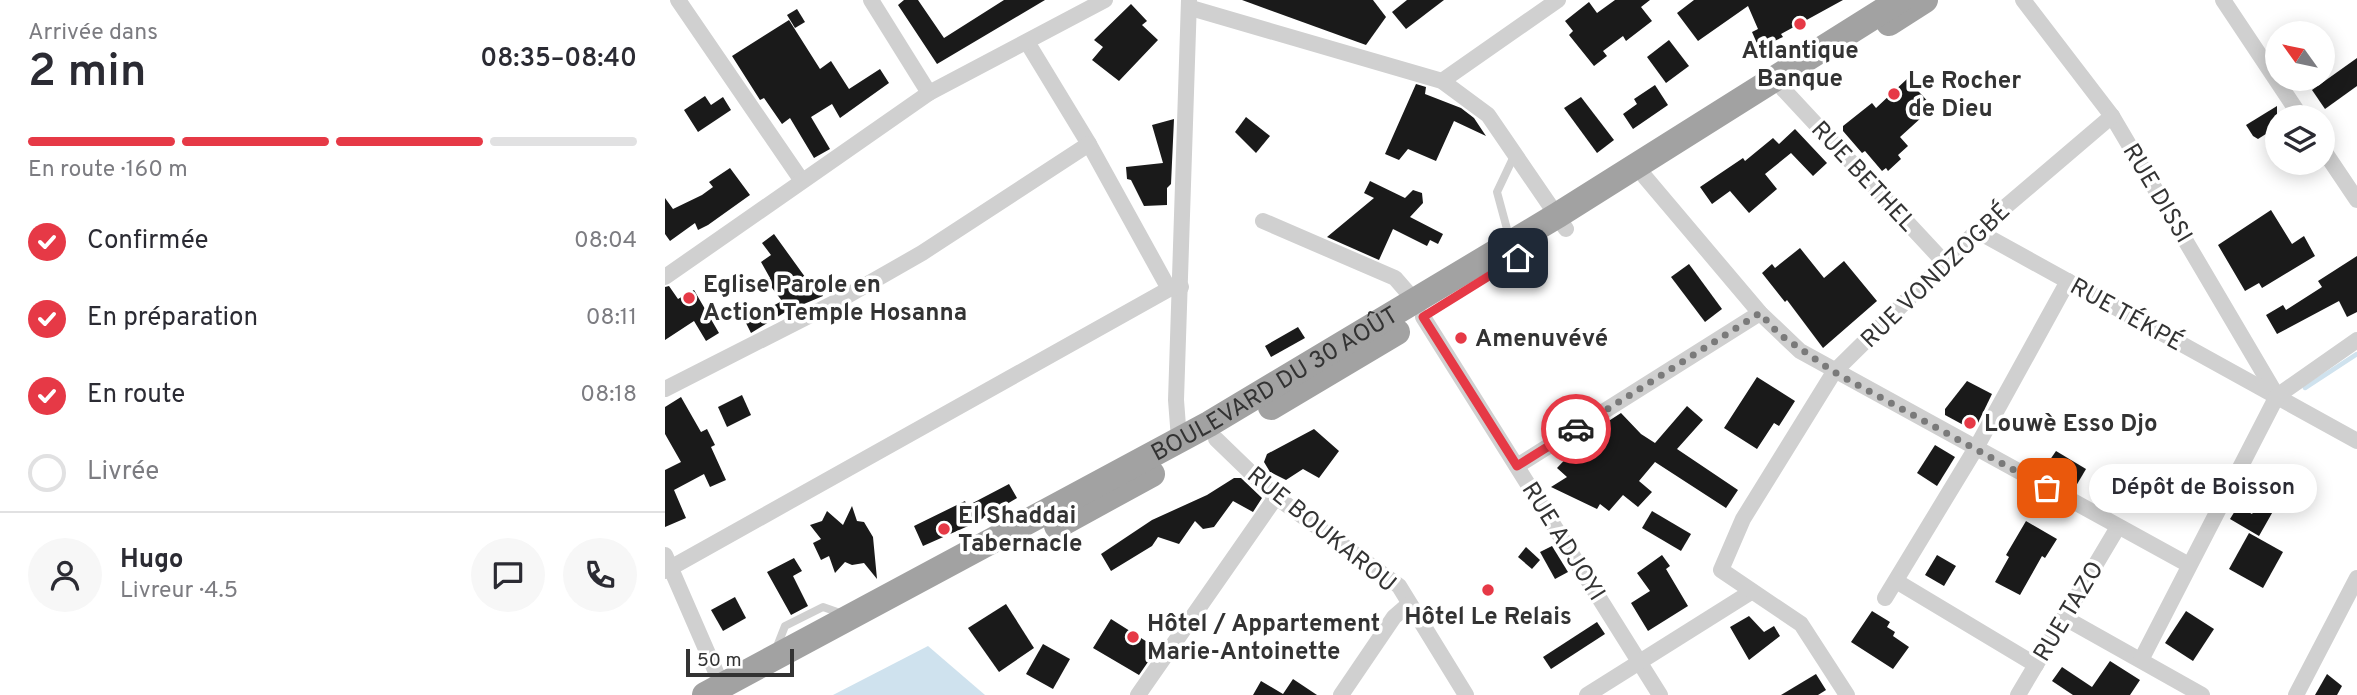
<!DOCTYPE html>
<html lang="fr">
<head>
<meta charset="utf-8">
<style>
  :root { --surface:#fff; --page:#f7f7f7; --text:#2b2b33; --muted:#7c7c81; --line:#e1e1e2; --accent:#e63946 }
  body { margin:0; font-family:Overpass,sans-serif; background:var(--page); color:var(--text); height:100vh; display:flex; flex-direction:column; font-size:26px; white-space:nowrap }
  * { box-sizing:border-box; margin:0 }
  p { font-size:23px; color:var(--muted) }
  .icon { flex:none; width:38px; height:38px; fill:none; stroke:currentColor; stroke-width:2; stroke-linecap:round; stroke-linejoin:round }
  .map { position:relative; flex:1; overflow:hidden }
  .details { display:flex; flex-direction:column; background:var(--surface); width:665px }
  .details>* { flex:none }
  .needle { width:46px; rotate:303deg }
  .buttons { position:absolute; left:1600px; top:21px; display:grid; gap:14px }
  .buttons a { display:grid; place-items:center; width:70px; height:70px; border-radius:50%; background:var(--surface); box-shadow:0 4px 18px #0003; font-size:35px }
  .scale { position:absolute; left:21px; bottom:18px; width:108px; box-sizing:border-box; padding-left:7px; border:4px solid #333; border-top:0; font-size:19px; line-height:24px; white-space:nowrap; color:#333; -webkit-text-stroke:5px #fff; paint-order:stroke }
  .pin { position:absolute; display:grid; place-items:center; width:60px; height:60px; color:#fff; margin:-30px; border-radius:14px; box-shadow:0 4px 10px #0006 }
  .courier { position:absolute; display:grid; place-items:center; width:70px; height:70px; margin:-35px; border:5px solid #e63946; border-radius:50%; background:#fff; color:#222; box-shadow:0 2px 9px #0007 }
  .bubble { position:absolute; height:49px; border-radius:24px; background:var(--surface); box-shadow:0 4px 18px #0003; font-size:23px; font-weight:600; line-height:49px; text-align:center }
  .summary em { font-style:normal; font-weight:600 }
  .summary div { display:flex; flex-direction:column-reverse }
  .summary { display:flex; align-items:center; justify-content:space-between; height:119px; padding:0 28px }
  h1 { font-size:46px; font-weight:600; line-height:52px }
  .bar { display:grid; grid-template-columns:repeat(4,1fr); gap:10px 7px; align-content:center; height:84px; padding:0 28px }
  .bar i { height:9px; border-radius:5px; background:var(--line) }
  .bar .active { background:var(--accent) }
  .bar p { grid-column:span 4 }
  .line { display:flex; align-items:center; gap:18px; padding:0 28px; border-top:2px solid var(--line) }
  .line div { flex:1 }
  .round { display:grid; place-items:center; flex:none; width:74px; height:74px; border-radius:37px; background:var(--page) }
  ol { padding:0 28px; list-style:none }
  li { display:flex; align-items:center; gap:21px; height:77px }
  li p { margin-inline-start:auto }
  li .icon { padding:7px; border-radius:50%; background:var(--accent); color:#fff; stroke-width:4 }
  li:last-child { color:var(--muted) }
  li i { width:38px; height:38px; border:4px solid var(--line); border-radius:50% }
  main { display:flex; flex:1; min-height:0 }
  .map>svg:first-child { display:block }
  .water { fill:#cfe2ee }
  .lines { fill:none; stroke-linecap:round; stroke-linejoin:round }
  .stream { stroke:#cfe2ee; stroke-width:4.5 }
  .building { fill:#1a1a1a }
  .service { stroke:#d0d0d0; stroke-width:8 }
  .minor { stroke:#d0d0d0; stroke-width:16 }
  .trunk { stroke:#a2a2a2; stroke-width:26 }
  .done { stroke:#7a7a7a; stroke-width:7; stroke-dasharray:0 12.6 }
  .route { stroke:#e63946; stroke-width:9 }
  .poi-dot { fill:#e63946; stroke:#fff; stroke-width:2.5 }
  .labels { text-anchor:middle; stroke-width:7; stroke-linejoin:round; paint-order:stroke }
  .poi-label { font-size:24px; font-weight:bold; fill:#333; stroke:#fff; text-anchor:start }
  .street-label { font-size:24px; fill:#333; stroke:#fff }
</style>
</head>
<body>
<main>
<section class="details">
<div class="summary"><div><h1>2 min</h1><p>Arrivée dans</p></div><em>08:35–08:40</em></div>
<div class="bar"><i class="active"></i><i class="active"></i><i class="active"></i><i></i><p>En route · 160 m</p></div>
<ol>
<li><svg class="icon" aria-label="check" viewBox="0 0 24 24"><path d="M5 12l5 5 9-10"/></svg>Confirmée<p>08:04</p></li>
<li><svg class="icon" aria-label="check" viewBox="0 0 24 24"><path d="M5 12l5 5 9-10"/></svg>En préparation<p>08:11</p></li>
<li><svg class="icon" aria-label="check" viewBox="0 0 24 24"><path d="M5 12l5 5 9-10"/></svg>En route<p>08:18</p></li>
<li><i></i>Livrée</li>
</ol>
<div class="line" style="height:126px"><a class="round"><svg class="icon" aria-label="person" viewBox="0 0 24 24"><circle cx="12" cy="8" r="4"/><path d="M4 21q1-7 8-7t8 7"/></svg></a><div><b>Hugo</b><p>Livreur · 4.5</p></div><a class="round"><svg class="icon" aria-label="chat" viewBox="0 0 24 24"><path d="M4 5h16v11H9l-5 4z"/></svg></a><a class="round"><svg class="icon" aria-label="phone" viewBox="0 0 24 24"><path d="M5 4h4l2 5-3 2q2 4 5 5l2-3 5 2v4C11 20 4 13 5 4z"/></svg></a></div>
</section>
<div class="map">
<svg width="1692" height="695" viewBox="0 0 1692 695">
  <rect width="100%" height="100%" fill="#fff"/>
  <path class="water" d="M263,646L320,695H168Z"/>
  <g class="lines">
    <path class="stream" d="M1640,388L1692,354"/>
  </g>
  <g class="building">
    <path d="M239,0H253L279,38L339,0H380L272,64L233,5Z"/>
    <path d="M577,0H708L721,17L701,45Z"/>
    <path d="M742,0H779L741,29L727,12Z"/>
    <path d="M950,0H985L976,7L987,21L961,41L958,36L938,51L942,56L929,66L904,35L908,31L900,21L924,2L932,13Z"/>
    <path d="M1029,0H1178L1116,34L1118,37L1094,48L1087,32L1093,29L1083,6L1033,41L1012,13Z"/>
    <path d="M466,4L482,21L477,25L493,40L454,81L427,60L438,47L429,40Z"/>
    <path d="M132,9L140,22L130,28L122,15Z"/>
    <path d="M124,20L155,69L166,61L184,89L215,69L224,83L175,118L167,104L146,117L165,149L149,158L125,118L117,124L99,98L95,100L67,56Z"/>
    <path d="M1004,40L1024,66L1001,83L982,57Z"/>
    <path d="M1692,58V86L1660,109L1647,90Z"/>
    <path d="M1242,79L1268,107L1235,137L1243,146L1233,155L1236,159L1223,171L1221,168L1217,171L1200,151L1197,153L1178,131V126L1207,103L1211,108Z"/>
    <path d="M751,84L761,87L760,94L796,108L809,118L821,136L789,121L771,161L743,149L734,160L720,154Z"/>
    <path d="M990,85L1003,105L968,129L958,114L972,104L969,99Z"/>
    <path d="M40,96L46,105L58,97L66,110L33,132L19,110Z"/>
    <path d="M916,97L949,140L932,153L899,108Z"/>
    <path d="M1612,106V127L1593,139L1588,136L1581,125Z"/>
    <path d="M581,117L605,136L591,153L570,132Z"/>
    <path d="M509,119L506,184L502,188V205L479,206L466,180L462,179L461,167L498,163L487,125Z"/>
    <path d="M1130,129L1162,163L1148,176L1126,153L1100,174L1112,189L1084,213L1065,191L1047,204L1035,187L1078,158L1080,161L1108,138L1114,144Z"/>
    <path d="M65,168L85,195L43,225L33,230L30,223L5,241L0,234V198L8,209L37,195L48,187L44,182Z"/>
    <path d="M705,181L740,198L748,190L757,193L758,203L745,217L778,234L773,244L765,240L762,246L728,229L714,260L662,237L709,198L699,193Z"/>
    <path d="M1606,210L1627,244L1639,236L1650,256L1597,288L1594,283L1580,291L1553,245Z"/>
    <path d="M109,234L148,288L154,285L158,296L122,311L86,333L80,321L117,301L101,280L105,278L96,262L106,255L97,243Z"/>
    <path d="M1135,248L1159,278L1179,261L1212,301L1158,348L1122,300L1120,302L1097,273L1107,264L1110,268Z"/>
    <path d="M1692,256V312L1682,317L1674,301L1612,334L1601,315L1618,305L1621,310L1657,287L1653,281Z"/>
    <path d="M1024,264L1057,309L1040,322L1006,277Z"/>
    <path d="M4,286L13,299L29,290L54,333L41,341L29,321L0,340V287Z"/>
    <path d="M633,327L640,338L606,357L600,346Z"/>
    <path d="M1092,377L1130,401L1114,426L1109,423L1092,449L1059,428Z"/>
    <path d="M1302,381L1327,394L1311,427L1304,428L1280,415V409Z"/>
    <path d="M77,395L86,415L62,427L53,407Z"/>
    <path d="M16,397L36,432L42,429L50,445L46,447L61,480L45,487L39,474L9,490L21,518L0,527V470L16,462L0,434V407Z"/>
    <path d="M1022,406L1038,420L1012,449L1073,490L1061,508L990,462L974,481L987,492L973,507L958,495L944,511L935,504L932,509L886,487L902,477L892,468L925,433L956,413L976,434L990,443Z"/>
    <path d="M649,429L674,451L654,478L638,469L621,480L605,472L599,462L602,454Z"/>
    <path d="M1270,445L1290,457L1272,486L1252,473Z"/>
    <path d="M1391,451L1421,469L1411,486L1380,467Z"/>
    <path d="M569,478H576L597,498L588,512L568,501L549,527L538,529L530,521L514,544L493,537L487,546L446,571L436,554L487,520L542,495Z"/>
    <path d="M344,484L352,498L310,523L258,546L249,526L300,501L302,506Z"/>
    <path d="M1603,490L1615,499L1594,536L1565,519L1573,506L1587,514Z"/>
    <path d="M187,506L192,521L199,522L208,537L212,579L199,563L187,565L180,562L170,573L164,556L156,560L148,543L156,539L145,525L157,521L162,511L178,525Z"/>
    <path d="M987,511L1026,534L1016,551L977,528Z"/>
    <path d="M1361,521L1392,539L1380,558L1377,556L1355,595L1330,582L1344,557L1341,555Z"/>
    <path d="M1584,533L1618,552L1598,588L1564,569Z"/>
    <path d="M887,546L903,572L890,579L875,552Z"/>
    <path d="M861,547L875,560L867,569L853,557Z"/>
    <path d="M997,555L1005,566L1001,569L1023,606L983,631L966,603L985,591L972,573Z"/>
    <path d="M1272,555L1291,566L1279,586L1260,575Z"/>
    <path d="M129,558L137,571L128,576L143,606L126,615L102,572Z"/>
    <path d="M70,597L81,618L58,631L46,610Z"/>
    <path d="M341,604L369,648L334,672L303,628Z"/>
    <path d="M1207,611L1225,622L1222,627L1230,632L1228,636L1244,647L1228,669L1186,642Z"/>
    <path d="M1521,611L1549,629L1528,661L1500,643Z"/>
    <path d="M1084,616L1099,632L1109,626L1115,636L1084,660L1065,627Z"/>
    <path d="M446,619L487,645L488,643L494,646L474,675L428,648Z"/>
    <path d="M932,622L940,634L886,669L878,657Z"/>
    <path d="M378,644L405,659L388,689L361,674Z"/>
    <path d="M1445,661L1475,680L1465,695H1408L1387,681L1397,667L1427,687Z"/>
    <path d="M1151,674L1161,690L1153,695H1116Z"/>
    <path d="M1662,674L1677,686L1672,695H1650Z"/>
    <path d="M628,679L652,695H588L596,681L618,694Z"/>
  </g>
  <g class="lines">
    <g class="service">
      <path d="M845,240L832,192L850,154"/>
      <path d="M111,649L120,626L158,607L178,614"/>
    </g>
    <g class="minor">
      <path d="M13,0L137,181"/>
      <path d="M206,0L264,93"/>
      <path d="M1358,0L1447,116L1612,396"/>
      <path d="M1558,0L1636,117"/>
      <path d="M526,8L777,81L823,115L901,229"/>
      <path d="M362,42L424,144L504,289"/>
      <path d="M777,81L893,0"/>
      <path d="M1118,89L1279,262"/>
      <path d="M1657,148L1692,200"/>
      <path d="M980,177L1095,313L1135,351L1524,565"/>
      <path d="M598,221L730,278L750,301"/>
      <path d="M1312,231L1692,441"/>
      <path d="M0,277L264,93L440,0"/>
      <path d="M758,317L995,695"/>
      <path d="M0,389L173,301L257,253L424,144"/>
      <path d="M514,439L511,400L524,0"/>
      <path d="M551,439L611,497L734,586L801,695"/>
      <path d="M852,466L1095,313"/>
      <path d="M0,555L57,686"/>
      <path d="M0,571L504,289L516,287"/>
      <path d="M1231,581L1371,665"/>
      <path d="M1220,598L1311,448L1403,281"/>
      <path d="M1400,618L1537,695"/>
      <path d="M1476,660L1612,396L1692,340"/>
      <path d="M473,695L611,497"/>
      <path d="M676,695L729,617L744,604"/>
      <path d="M922,695L1086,592"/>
      <path d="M1182,695L1136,624L1056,570L1078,519L1169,372L1312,231L1447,116"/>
      <path d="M1353,695L1453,527"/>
      <path d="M1631,695L1692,578"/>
    </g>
    <g class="trunk">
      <path d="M1224,23L1260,0"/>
      <path d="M606,407L732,332"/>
      <path d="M392,526L487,474"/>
      <path id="s1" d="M40,695L544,424L893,215L1235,0"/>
    </g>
  </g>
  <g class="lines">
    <path class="done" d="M911,429L1095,313L1114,334L1169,372L1382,488"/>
    <path class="route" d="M853,258L758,317L852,466L911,429"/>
  </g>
  <g class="poi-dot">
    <circle cx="1135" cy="24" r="7"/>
    <circle cx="1229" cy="94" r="7"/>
    <circle cx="24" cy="298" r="7"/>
    <circle cx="796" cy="338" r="7"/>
    <circle cx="1305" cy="423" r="7"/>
    <circle cx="279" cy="529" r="7"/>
    <circle cx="823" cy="590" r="7"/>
    <circle cx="468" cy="637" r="7"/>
  </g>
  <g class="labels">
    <g class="poi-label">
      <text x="1135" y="58" text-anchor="middle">Atlantique<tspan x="1135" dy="28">Banque</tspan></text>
      <text x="1243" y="88">Le Rocher<tspan x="1243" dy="28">de Dieu</tspan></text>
      <text x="38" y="292">Eglise Parole en<tspan x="38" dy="28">Action Temple Hosanna</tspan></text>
      <text x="810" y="346">Amenuvévé</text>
      <text x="1319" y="431">Louwè Esso Djo</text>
      <text x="293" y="523">El Shaddai<tspan x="293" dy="28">Tabernacle</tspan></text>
      <text x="823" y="624" text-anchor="middle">Hôtel Le Relais</text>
      <text x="482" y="631">Hôtel / Appartement<tspan x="482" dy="28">Marie-Antoinette</tspan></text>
    </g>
    <g class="street-label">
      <text transform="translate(1199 176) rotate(47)" y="8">RUE BETHEL</text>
      <text transform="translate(1493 193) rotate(59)" y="8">RUE DISSI</text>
      <text transform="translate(1270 275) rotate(-44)" y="8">RUE VONDZOGBÉ</text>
      <text transform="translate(1462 314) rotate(29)" y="8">RUE TÉKPÉ</text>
      <text dy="8" stroke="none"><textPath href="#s1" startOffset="649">BOULEVARD DU 30 AOÛT</textPath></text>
      <text transform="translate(657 529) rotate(39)" y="8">RUE BOUKAROU</text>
      <text transform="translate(899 541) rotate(58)" y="8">RUE ADJOYI</text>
      <text transform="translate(1403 611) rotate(-59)" y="8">RUE TAZO</text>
    </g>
  </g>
</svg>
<div class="buttons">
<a><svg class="needle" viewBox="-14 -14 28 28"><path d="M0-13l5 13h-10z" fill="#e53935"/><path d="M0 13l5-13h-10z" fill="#7c7c81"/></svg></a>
<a><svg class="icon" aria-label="layers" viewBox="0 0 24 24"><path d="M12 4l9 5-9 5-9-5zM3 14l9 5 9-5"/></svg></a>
</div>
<div class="scale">50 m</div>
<div class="pin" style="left:1382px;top:488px;background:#ea580c"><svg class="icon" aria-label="bag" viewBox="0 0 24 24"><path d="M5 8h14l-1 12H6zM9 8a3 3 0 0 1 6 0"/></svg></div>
<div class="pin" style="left:853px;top:258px;background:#1f2937"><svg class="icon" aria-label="home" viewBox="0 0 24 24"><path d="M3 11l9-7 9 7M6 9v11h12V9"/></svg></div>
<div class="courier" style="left:911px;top:429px"><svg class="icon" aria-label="car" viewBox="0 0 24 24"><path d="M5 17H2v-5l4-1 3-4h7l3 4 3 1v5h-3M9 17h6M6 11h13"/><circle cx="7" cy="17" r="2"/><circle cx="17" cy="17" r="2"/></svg></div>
<div class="bubble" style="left:1424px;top:464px;width:228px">Dépôt de Boisson</div>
</div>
</main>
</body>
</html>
